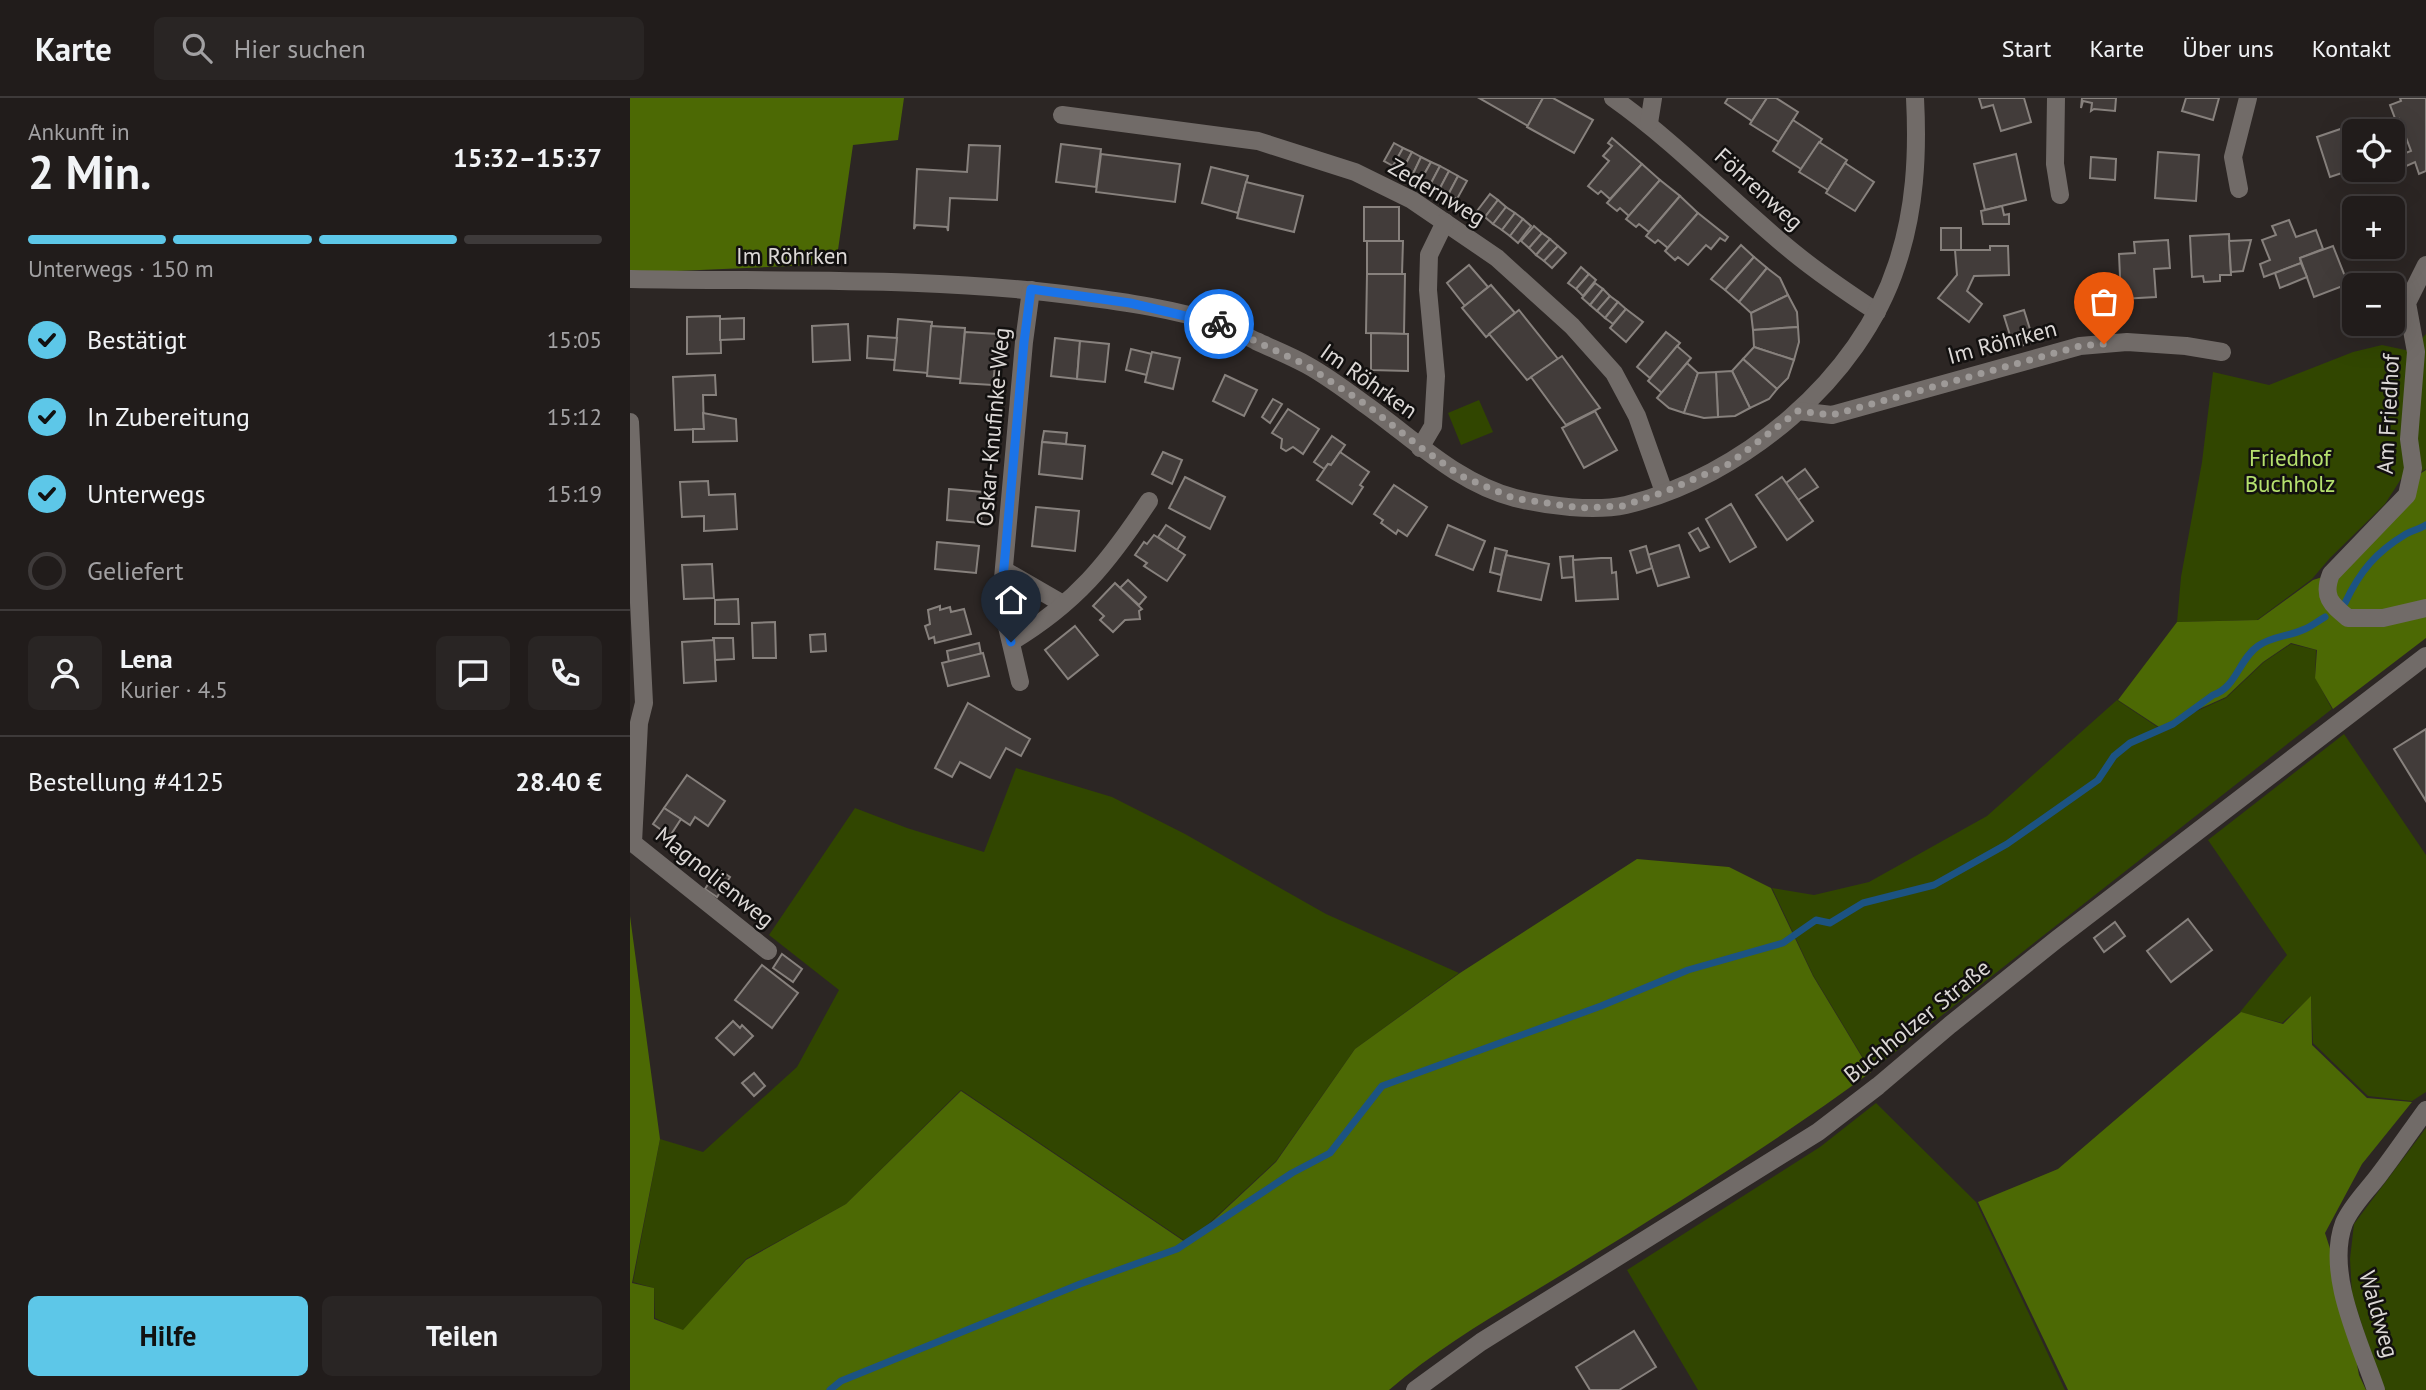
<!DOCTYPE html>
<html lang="de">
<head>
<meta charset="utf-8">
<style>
  :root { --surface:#211c1b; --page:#292524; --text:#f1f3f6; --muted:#a2a1a3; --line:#3e3a3a; --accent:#5dc7e8 }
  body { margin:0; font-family:"PT Sans",sans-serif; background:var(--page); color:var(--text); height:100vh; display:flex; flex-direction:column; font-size:26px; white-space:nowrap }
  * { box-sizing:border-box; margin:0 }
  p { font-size:23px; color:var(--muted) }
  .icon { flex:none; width:38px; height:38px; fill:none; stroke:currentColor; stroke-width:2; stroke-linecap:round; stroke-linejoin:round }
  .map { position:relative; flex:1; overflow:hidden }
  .details { display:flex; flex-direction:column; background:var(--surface); width:630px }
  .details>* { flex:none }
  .fabs { position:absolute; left:1712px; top:21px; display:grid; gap:14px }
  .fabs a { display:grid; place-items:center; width:63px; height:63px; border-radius:10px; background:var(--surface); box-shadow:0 7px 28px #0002,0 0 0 2px var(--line); font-size:35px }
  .pin { position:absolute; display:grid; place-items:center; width:60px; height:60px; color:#fff; margin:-72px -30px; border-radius:50% 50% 50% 0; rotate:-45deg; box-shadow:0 0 7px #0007 }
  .pin .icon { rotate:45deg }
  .courier { position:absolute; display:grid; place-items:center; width:70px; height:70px; margin:-35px; border:5px solid #1a73e8; border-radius:50%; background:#fff; color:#222; box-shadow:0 2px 9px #0007 }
  .headline em { font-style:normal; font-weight:700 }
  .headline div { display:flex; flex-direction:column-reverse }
  .headline { display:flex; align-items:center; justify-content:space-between; height:119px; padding:0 28px }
  h1 { font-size:46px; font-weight:700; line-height:52px }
  .bar { display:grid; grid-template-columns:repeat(4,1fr); gap:10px 7px; align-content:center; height:84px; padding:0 28px }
  .bar i { height:9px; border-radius:5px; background:var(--line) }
  .bar .active { background:var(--accent) }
  .bar p { grid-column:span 4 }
  .line { display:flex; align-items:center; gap:18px; padding:0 28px; border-top:2px solid var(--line) }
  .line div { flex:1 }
  .round { display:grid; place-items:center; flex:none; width:74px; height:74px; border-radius:10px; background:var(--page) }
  ol { padding:0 28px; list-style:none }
  li { display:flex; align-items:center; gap:21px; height:77px }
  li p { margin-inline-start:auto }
  li .icon { padding:7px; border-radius:50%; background:var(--accent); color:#111; stroke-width:4 }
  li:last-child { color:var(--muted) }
  li i { width:38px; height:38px; border:4px solid var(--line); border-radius:50% }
  .cta { display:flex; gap:14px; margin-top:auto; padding:14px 28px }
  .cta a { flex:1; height:80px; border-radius:10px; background:var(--accent); color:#111; font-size:28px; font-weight:700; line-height:80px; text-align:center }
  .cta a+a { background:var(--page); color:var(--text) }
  header { display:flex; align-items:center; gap:42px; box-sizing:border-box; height:98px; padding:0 35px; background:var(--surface); border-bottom:2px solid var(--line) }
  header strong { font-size:33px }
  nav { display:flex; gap:38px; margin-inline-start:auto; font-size:24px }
  .search { width:490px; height:63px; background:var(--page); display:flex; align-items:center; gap:18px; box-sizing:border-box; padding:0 24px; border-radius:10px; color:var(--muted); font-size:26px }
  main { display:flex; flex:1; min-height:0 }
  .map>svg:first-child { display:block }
  .green { fill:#314600 }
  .forest { fill:#4c6904 }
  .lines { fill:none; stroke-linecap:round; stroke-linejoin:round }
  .stream { stroke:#1c5383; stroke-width:7 }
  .building { fill:#423c3a; stroke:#87817d; stroke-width:2 }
  .minor { stroke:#716b68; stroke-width:18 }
  .done { stroke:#9e9a98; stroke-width:7; stroke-dasharray:0 12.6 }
  .route { stroke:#1a73e8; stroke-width:9 }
  .labels { text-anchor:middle; stroke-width:5; stroke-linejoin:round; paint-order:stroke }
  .street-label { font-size:23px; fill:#dcd8d6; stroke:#12100f }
  .park-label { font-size:23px; fill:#b6e16e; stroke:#12100f }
</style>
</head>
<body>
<header>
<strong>Karte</strong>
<div class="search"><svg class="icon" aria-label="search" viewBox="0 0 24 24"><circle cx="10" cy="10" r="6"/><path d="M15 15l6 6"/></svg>Hier suchen</div>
<nav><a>Start</a><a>Karte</a><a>Über uns</a><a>Kontakt</a></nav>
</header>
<main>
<section class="details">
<div class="headline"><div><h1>2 Min.</h1><p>Ankunft in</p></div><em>15:32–15:37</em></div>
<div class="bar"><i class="active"></i><i class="active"></i><i class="active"></i><i></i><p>Unterwegs · 150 m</p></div>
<ol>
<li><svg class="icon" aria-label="check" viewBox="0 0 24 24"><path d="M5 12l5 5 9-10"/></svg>Bestätigt<p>15:05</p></li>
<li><svg class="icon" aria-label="check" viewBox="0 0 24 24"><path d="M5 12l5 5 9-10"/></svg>In Zubereitung<p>15:12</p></li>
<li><svg class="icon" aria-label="check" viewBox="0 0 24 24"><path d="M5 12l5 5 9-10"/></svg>Unterwegs<p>15:19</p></li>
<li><i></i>Geliefert</li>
</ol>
<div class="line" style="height:126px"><a class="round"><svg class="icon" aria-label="person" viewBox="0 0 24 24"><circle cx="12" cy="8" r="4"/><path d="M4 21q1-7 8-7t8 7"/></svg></a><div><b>Lena</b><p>Kurier · 4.5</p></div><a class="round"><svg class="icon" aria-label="chat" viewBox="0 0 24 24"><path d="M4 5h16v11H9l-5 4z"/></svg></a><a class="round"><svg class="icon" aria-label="phone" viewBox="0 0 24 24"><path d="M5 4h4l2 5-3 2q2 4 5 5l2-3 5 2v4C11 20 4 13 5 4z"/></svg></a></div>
<div class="line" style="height:91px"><div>Bestellung #4125</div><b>28.40 €</b></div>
<div class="cta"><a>Hilfe</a><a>Teilen</a></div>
</section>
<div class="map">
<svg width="1796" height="1292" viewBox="0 0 1796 1292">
  <rect width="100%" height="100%" fill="#2c2624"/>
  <g class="green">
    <path d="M1796,236V371L1784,378L1771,381L1755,406L1700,460L1682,481L1627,522L1547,524L1551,479L1572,364L1583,274L1639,287L1723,254L1752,247L1780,253Z"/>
    <path d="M849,302L863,334L831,347L818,315Z"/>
    <path d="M1661,546L1686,552L1685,579L1702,611L1241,973L1183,877L1142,790L1184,797L1239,784L1357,718L1487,602L1529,630L1596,600L1634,564Z"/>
    <path d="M1714,636L1796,757V994L1782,1003L1738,998L1683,945L1681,899L1652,925L1610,914L1657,857L1578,742Z"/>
    <path d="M386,670L482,699L555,736L696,816L829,875L725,951L646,1063L558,1145L331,992L216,1106L116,1161L53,1233L25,1220L24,1190L3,1184L30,1041L73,1054L167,969L209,892L139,837L225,710L277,730L354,754Z"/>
    <path d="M1246,1005L1346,1104L1435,1292H1068L997,1172L1190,1049Z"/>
    <path d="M1796,1030V1292H1753L1722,1196L1720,1161L1724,1126Z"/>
  </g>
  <g class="forest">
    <path d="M0,0H274L268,42L223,47L206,166L0,175Z"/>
    <path d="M1796,372V540L1703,611L1685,580L1687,552L1661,545L1633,564L1596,599L1529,629L1488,602L1547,524L1628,522L1683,482L1708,474L1785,379Z"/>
    <path d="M1007,761L1099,769L1141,790L1183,878L1241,974C1146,1044 1046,1106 946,1168C883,1207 816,1243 759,1292H0V818L30,1041L2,1185L24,1190V1221L53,1232L116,1162L216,1106L331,993L558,1146L646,1064L725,951L830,875Z"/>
    <path d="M1681,898L1682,947L1737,1000L1782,1004L1732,1066L1695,1135L1713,1191L1729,1277L1736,1292H1438L1348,1104L1428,1071L1611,914L1653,926Z"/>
  </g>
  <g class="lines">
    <g class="stream">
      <path d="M1715,505C1730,473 1746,454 1776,436C1783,432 1790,431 1796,427"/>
      <path d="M200,1292L211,1283L450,1186L547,1151L662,1075L700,1055L752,988L971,908L1058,872L1153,845L1186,822L1200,825L1233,805L1304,787L1377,746L1468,682L1484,658L1500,645L1543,626L1583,597C1606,590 1609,561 1628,548C1642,538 1661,538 1675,531C1682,528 1688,523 1695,519"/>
    </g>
  </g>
  <g class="building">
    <path d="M849,0H913L898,28Z"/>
    <path d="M913,0H923L963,22L944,55L897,29Z"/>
    <path d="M1098,0H1137L1122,23L1095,5Z"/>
    <path d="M1137,0H1146L1168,14L1149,44L1120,26Z"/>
    <path d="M1349,0H1394L1401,24L1371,33L1363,7L1352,10Z"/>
    <path d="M1452,0H1486L1485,13L1464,11L1461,13L1462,5L1453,3L1451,10Z"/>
    <path d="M1556,0H1589L1583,22L1552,13Z"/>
    <path d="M1770,0H1796V73L1789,76L1785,64L1763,74L1762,72V60L1781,53L1769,21L1766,23L1760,7L1771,3Z"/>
    <path d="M1163,22L1192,41L1171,71L1143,53Z"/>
    <path d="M1719,28L1724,41V71L1700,79L1687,39Z"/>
    <path d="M982,40L1012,66L980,101L971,93L968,96L958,88L979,63L973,58L982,48L978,45Z"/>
    <path d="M1189,44L1217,62L1198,92L1169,74Z"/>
    <path d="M764,45L773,50L763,68L754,63Z"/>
    <path d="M431,46L471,51L466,89L426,84Z"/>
    <path d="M339,47L370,48L367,102L320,100L318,133L317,129L286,127L284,131L287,71L337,74Z"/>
    <path d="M773,50L782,54L772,73L763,68Z"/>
    <path d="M782,54L791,59L782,78L772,73Z"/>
    <path d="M1528,54L1569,57L1566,103L1525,100Z"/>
    <path d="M471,56L550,66L545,104L466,94Z"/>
    <path d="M1386,56L1396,102L1355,112L1344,66Z"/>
    <path d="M791,59L801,64L791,82L782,78Z"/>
    <path d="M1461,59L1486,61L1485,82L1460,80Z"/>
    <path d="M801,64L810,68L800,87L791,82Z"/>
    <path d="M1215,65L1244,84L1225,113L1196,95Z"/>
    <path d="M1012,66L1030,82L999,118L990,110L987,113L977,105Z"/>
    <path d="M810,68L819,73L809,92L800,87Z"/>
    <path d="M581,69L618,78L608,115L572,105Z"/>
    <path d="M819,73L828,78L818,97L809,92Z"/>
    <path d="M828,78L837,83L827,101L818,97Z"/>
    <path d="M1030,82L1050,98L1019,134L1009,126L1006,129L996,121Z"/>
    <path d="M616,84L673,98L664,134L607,120Z"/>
    <path d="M860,96L868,102L855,119L847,113Z"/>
    <path d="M1050,98L1068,115L1038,150L1028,142L1025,145L1016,138Z"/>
    <path d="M868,102L876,109L863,126L855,119Z"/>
    <path d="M1372,108L1374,117L1379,116V126H1353L1351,113Z"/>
    <rect x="734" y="109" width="35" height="34"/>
    <path d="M876,109L885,115L872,132L863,126Z"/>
    <path d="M885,115L893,121L880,138L872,132Z"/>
    <path d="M1068,115L1098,139L1095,143L1090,140L1081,151L1076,147L1058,167L1048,159L1045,162L1035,153Z"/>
    <path d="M893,121L901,128L888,145L880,138Z"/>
    <path d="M1659,122L1666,139L1686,132L1693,151L1670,160L1671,165L1634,179L1630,166L1640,162L1632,142L1646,137L1642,128Z"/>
    <path d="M904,128L912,135L899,150L891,143Z"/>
    <rect x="1311" y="130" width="20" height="22"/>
    <path d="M912,135L920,141L906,157L899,150Z"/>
    <path d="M1599,136L1601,177H1590V183L1574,184L1573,178L1562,179L1560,138Z"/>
    <path d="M920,141L928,148L914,163L906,157Z"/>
    <path d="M1538,142L1540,170L1524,171L1526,199L1491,201L1489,156L1505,155L1504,144Z"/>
    <path d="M1621,142L1613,173L1601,174L1599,143Z"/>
    <path d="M737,143H773L772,176H737Z"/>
    <path d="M1111,147L1124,159L1095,192L1081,181Z"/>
    <path d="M928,148L936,155L922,170L914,163Z"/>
    <path d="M1360,148H1378L1379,177L1344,178L1337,193L1352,206L1339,224L1308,200L1327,177L1325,152H1360Z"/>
    <path d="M1703,148L1718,186L1684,199L1670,160Z"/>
    <path d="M1124,159L1137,170L1109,204L1095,192Z"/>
    <path d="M1671,165L1677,179L1650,190L1645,175Z"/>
    <path d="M839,167L858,189L835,208L817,185Z"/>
    <path d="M951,169L959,176L946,191L938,185Z"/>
    <path d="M1137,170L1150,180L1158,197L1121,215L1109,204Z"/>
    <path d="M737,176H775L774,236L736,235Z"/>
    <path d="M959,176L966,182L953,198L946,191Z"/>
    <path d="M965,185L973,191L960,207L952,200Z"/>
    <path d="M861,187L885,215L856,239L832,210Z"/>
    <path d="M973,191L980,198L967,213L960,207Z"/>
    <path d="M1158,197L1167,214L1168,229L1123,232L1121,215Z"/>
    <path d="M980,198L988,204L975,220L967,213Z"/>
    <path d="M988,204L996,211L983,226L975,220Z"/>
    <path d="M996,211L1013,224L996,244L980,230Z"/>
    <path d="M889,212L928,261L897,282L859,236Z"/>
    <path d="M1394,212L1404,244L1384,250L1374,218Z"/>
    <path d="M90,218L91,255L57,256V219Z"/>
    <path d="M114,220V241L90,242V221Z"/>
    <path d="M268,221L302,224L298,275L264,272Z"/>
    <path d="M218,226L220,262L183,264L182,228Z"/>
    <path d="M301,228L335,230L331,281L297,278Z"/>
    <path d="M1168,229L1169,244L1164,262L1124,249L1123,232Z"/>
    <path d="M335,234L368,236L363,287L330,285Z"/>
    <path d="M1036,234L1050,245L1020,280L1007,269Z"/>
    <path d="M741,235L778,236V273L741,272Z"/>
    <path d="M238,238L267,240L265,262L237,260Z"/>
    <path d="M425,240L450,243L447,281L421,278Z"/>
    <path d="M450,243L479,246L475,284L447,281Z"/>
    <path d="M1047,248L1061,260L1032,295L1018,283Z"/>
    <path d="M1124,249L1164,262L1158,280L1147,291L1113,261Z"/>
    <path d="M501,251L522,256L517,277L496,272Z"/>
    <path d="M522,254L550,260L543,291L515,284Z"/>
    <path d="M932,258L970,310L936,327L901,279Z"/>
    <path d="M1113,261L1147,291L1139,301L1120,310L1102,273Z"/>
    <path d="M1057,265L1068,275L1054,315L1039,310L1027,300Z"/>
    <path d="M1102,273L1120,310L1105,318L1088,319L1086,274Z"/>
    <path d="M1086,274L1088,319L1074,320L1054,315L1068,275Z"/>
    <path d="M85,277L86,297H73L74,331L45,332L43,279Z"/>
    <path d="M595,277L627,292L614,318L583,303Z"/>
    <path d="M643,301L652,306L640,325L632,319Z"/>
    <path d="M658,311L689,331L673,356L663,349L656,353L651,350L652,341L642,335Z"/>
    <path d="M965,313L987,352L954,370L932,330Z"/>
    <path d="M73,315L106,321L107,343L63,344V331H74Z"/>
    <path d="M414,333L437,335L436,346L412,344Z"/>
    <path d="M702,338L715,347L701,367L698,366L694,371L684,364Z"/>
    <path d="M412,344L455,348L452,381L409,376Z"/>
    <path d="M533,354L552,362L542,386L522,376Z"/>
    <path d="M710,354L739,374L730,387L733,389L722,406L687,382L698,366L701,367Z"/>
    <path d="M1175,371L1188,389L1168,402L1156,385Z"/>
    <path d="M555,379L595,399L580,431L539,410Z"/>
    <path d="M1152,379L1183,423L1157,442L1126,397Z"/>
    <path d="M78,383L79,397L105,396L107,431L74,433V418L52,419L50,384Z"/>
    <path d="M764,387L797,409L777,438L768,432L766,436L751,425L753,422L744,416Z"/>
    <path d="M319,391L353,394L351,425L317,422Z"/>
    <path d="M1101,406L1126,449L1100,464L1076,421Z"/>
    <path d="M406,409L449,413L445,453L402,448Z"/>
    <path d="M536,427L555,439L547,452L528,439Z"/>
    <path d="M818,427L855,443L843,472L806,457Z"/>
    <path d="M1068,430L1079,449L1070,453L1059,435Z"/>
    <path d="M524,437L555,457L537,483L514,468L517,465L505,457L514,444L517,446Z"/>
    <path d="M307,444L349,448L346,475L305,471Z"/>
    <path d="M1049,447L1059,479L1028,488L1018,457Z"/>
    <path d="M1016,448L1022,470L1007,475L1000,453Z"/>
    <path d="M865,450L877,453L871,477L860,474Z"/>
    <path d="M876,457L919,466L911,502L868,493Z"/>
    <path d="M943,458L944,479L932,480L930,459Z"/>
    <path d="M971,460H981L982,475L986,474L988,501L946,503L943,462Z"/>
    <path d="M82,466L84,500L54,501L52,467Z"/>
    <path d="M498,482L516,499L509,507L490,490Z"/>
    <path d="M485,485L512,511L509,513L510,521L495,522L483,534L470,522L474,518L463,508Z"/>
    <path d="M108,501L109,526H85V502Z"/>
    <path d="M310,508V512L320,509L321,514L334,511L341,536L305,545L304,539L299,541L295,528L300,526L298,512Z"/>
    <path d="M145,524L146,560H123L122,525Z"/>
    <path d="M445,528L468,557L438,581L415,552Z"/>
    <path d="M195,536L196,553L181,554L180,537Z"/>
    <path d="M83,540H103L104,561L85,562Z"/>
    <path d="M84,542L86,583L54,585L52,544Z"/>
    <path d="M349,545L351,556L319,564L317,553Z"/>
    <path d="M353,555L359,578L318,588L312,565Z"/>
    <path d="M338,605L400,641L391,658L376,650L360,680L330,664L322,679L305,670Z"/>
    <path d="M1796,631V703L1764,651Z"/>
    <path d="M57,677L95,703L78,728L65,719L60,727L34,710Z"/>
    <path d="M34,710L51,721L40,738L23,726Z"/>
    <path d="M88,771L100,779L87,799L75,791Z"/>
    <path d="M1558,821L1582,852L1541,884L1517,853Z"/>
    <path d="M1485,824L1495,838L1474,854L1464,840Z"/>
    <path d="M152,856L172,871L163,884L143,870Z"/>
    <path d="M132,867L168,895L142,930L105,902Z"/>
    <path d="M103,923L110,930L112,927L123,938L104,957L86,940Z"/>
    <path d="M124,975L135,988L124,998L112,985Z"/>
    <path d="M1004,1233L1026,1269L989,1292H960L946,1269Z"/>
  </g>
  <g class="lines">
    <g class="minor">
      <path d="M983,0C1048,46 1102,104 1163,154C1190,176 1218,195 1247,214"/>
      <path d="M1426,0L1425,66L1430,97"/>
      <path d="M432,17L628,43L725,74L782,102L867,160L942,228L984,275L1007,318L1034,394"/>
      <path d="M1019,25L1023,0"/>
      <path d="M1609,91L1603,59L1618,0"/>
      <path d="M1796,167L1777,205L1786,254L1779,341L1783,370L1777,397L1701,476C1692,499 1701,506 1718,520H1753L1796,510"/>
      <path d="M0,181C149,184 300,178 448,198C495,204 544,211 590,226C602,230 614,237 626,243C643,251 661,258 677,267C697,278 717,293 736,307C784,341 827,385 885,400C917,408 964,414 996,407C1112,379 1230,281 1267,166C1285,112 1288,57 1285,0"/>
      <path d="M1168,313L1202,317L1450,248L1497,244L1556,248L1592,254"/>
      <path d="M0,324L14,605L9,625L3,745L138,853"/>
      <path d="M790,350L803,328L806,278L798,192L799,157L815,124"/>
      <path d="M374,472L433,506"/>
      <path d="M381,544C446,505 478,465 519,403"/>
      <path d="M390,584L371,503L394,244L401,192"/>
      <path d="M785,1292L851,1244L1188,1034L1248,988L1320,927L1426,842L1796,558"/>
      <path d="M1746,1292C1730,1245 1695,1175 1714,1125C1722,1107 1737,1093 1749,1077C1765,1056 1780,1034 1796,1012"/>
    </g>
  </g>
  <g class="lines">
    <path class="done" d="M589,226L676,267L738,308L790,349L831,378L883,400L950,410L993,408L1034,394L1099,366L1168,313L1202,317L1450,248L1474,246"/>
    <path class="route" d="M381,544L371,503L394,244L401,191L500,205L589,226"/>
  </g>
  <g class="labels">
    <g class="street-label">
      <text transform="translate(1129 91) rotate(42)" y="8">Föhrenweg</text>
      <text transform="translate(807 94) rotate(31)" y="8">Zedernweg</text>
      <text x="162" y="166">Im Röhrken</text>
      <text transform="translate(1372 244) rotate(-15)" y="8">Im Röhrken</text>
      <text transform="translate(739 283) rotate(35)" y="8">Im Röhrken</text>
      <text transform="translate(1758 316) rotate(-87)" y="8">Am Friedhof</text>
      <text transform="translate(363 329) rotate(-85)" y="8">Oskar-Knufinke-Weg</text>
      <text transform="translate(85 779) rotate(39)" y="8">Magnolienweg</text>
      <text transform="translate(1287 923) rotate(-39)" y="8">Buchholzer Straße</text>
      <text transform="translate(1749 1216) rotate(74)" y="8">Waldweg</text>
    </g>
    <g class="park-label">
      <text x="1660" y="368">Friedhof<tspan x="1660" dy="26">Buchholz</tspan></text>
    </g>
  </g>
</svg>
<div class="fabs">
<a><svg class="icon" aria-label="locate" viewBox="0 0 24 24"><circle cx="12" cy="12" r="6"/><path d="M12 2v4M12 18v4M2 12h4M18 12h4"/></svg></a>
<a>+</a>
<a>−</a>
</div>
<div class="pin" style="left:1474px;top:246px;background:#ea580c"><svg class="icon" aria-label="bag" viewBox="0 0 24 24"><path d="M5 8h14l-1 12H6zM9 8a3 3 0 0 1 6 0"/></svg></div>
<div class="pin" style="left:381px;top:544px;background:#1f2937"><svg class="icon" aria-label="home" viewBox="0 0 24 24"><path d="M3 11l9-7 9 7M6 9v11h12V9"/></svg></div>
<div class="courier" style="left:589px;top:226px"><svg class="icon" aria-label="bike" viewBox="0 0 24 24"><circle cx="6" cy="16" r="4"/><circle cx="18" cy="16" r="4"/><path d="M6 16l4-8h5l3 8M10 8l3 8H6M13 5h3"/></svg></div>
</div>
</main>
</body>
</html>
